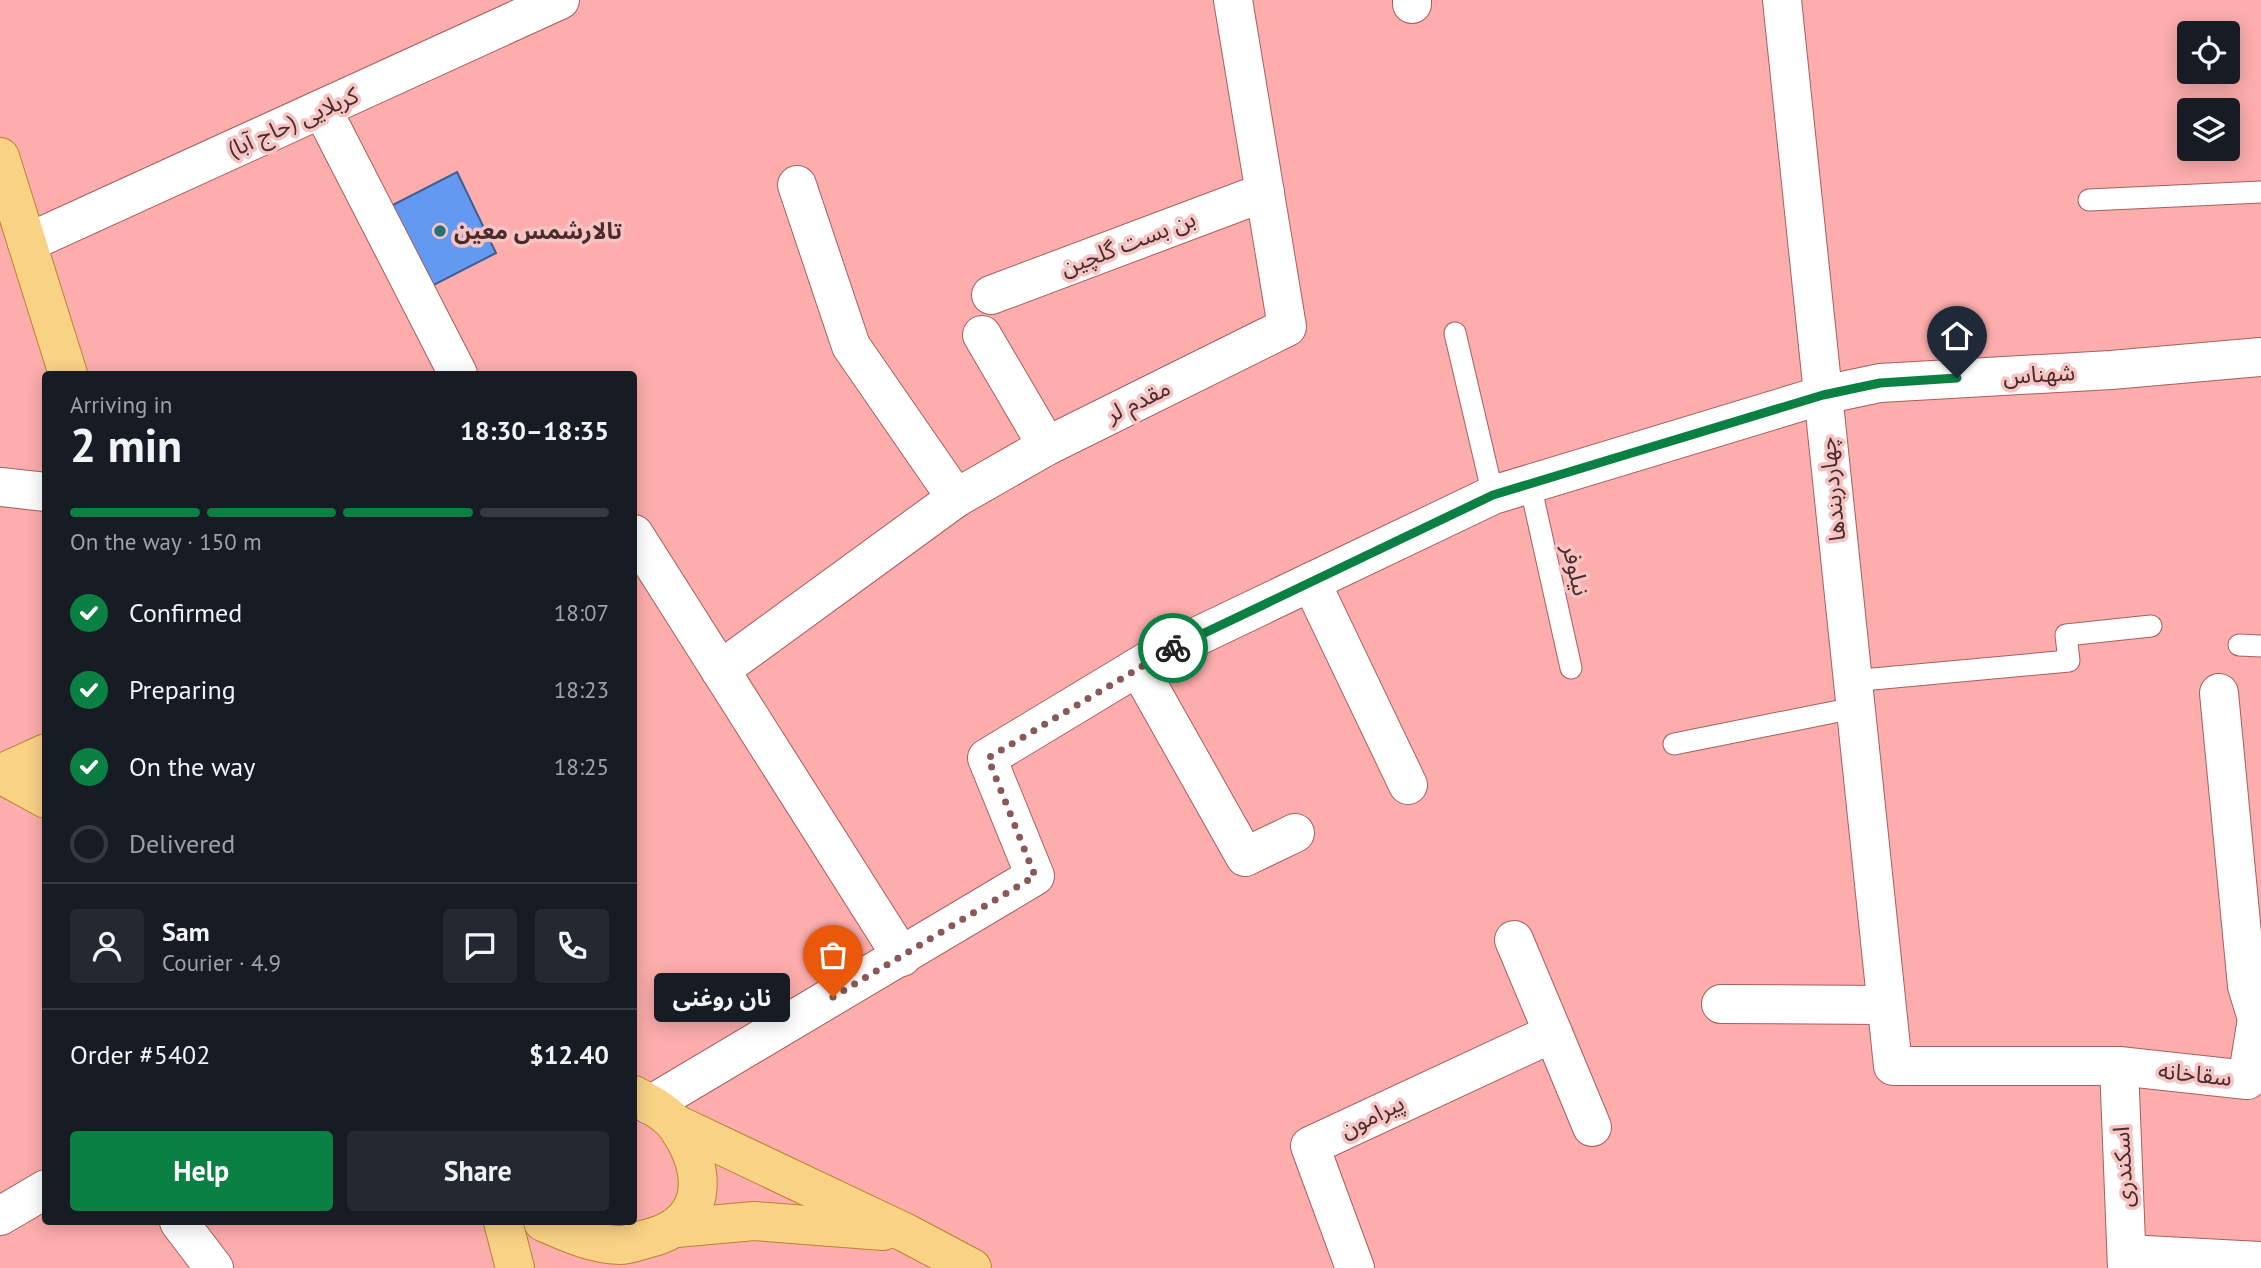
<!DOCTYPE html>
<html lang="en">
<head>
<meta charset="utf-8">
<style>
  :root { --surface:#171b24; --page:#242831; --text:#f1f3f6; --muted:#9ea1a6; --line:#363941; --accent:#0b8043 }
  body { margin:0; font-family:"PT Sans","Noto Sans Arabic",sans-serif; background:var(--page); color:var(--text); height:100vh; display:flex; flex-direction:column; font-size:26px; white-space:nowrap }
  * { box-sizing:border-box; margin:0 }
  p { font-size:23px; color:var(--muted) }
  .icon { flex:none; width:38px; height:38px; fill:none; stroke:currentColor; stroke-width:2; stroke-linecap:round; stroke-linejoin:round }
  .map { position:relative; flex:1; overflow:hidden }
  .side { position:absolute; left:42px; top:371px; width:595px; height:854px; display:flex; flex-direction:column; background:var(--surface); border-radius:7px; box-shadow:0 4px 18px #0003 }
  .side>* { flex:none }
  .controls { position:absolute; left:2177px; top:21px; display:grid; gap:14px }
  .controls a { display:grid; place-items:center; width:63px; height:63px; border-radius:7px; background:var(--surface); box-shadow:0 4px 18px #0003; font-size:35px }
  .pin { position:absolute; display:grid; place-items:center; width:60px; height:60px; color:#fff; margin:-72px -30px; border-radius:50% 50% 50% 0; rotate:-45deg; box-shadow:0 0 7px #0007 }
  .pin .icon { rotate:45deg }
  .courier { position:absolute; display:grid; place-items:center; width:70px; height:70px; margin:-35px; border:5px solid #0b8043; border-radius:50%; background:#fff; color:#222; box-shadow:0 2px 9px #0007 }
  .bubble { position:absolute; height:49px; border-radius:7px; background:var(--surface); box-shadow:0 4px 18px #0003; font-size:23px; font-weight:700; line-height:49px; text-align:center }
  .headline em { font-style:normal; font-weight:700 }
  .headline div { display:flex; flex-direction:column-reverse }
  .headline { display:flex; align-items:center; justify-content:space-between; height:119px; padding:0 28px }
  h1 { font-size:46px; font-weight:700; line-height:52px }
  .bar { display:grid; grid-template-columns:repeat(4,1fr); gap:10px 7px; align-content:center; height:84px; padding:0 28px }
  .bar i { height:9px; border-radius:5px; background:var(--line) }
  .bar .active { background:var(--accent) }
  .bar p { grid-column:span 4 }
  .line { display:flex; align-items:center; gap:18px; padding:0 28px; border-top:2px solid var(--line) }
  .line div { flex:1 }
  .round { display:grid; place-items:center; flex:none; width:74px; height:74px; border-radius:7px; background:var(--page) }
  ol { padding:0 28px; list-style:none }
  li { display:flex; align-items:center; gap:21px; height:77px }
  li p { margin-inline-start:auto }
  li .icon { padding:7px; border-radius:50%; background:var(--accent); color:#fff; stroke-width:4 }
  li:last-child { color:var(--muted) }
  li i { width:38px; height:38px; border:4px solid var(--line); border-radius:50% }
  .action { display:flex; gap:14px; margin-top:auto; padding:14px 28px }
  .action a { flex:1; height:80px; border-radius:7px; background:var(--accent); color:#fff; font-size:28px; font-weight:700; line-height:80px; text-align:center }
  .action a+a { background:var(--page); color:var(--text) }
  .map>svg:first-child { display:block }
  .building { fill:#6499f1; stroke:#3f5e93; stroke-width:2 }
  .lines { fill:none; stroke-linecap:round; stroke-linejoin:round }
  .service-casing { stroke:#a65f5f; stroke-width:23 }
  .minor-casing { stroke:#a65f5f; stroke-width:40 }
  .tertiary-casing { stroke:#a65f5f; stroke-width:40 }
  .primary-casing { stroke:#b88431; stroke-width:40 }
  .service { stroke:#fff; stroke-width:21 }
  .minor { stroke:#fff; stroke-width:38 }
  .tertiary { stroke:#fff; stroke-width:38 }
  .primary { stroke:#f8d285; stroke-width:38 }
  .done { stroke:#895959; stroke-width:7; stroke-dasharray:0 12.6 }
  .route { stroke:#0b8043; stroke-width:9 }
  .poi-dot { fill:#277276; stroke:#f5c4c3; stroke-width:2.5 }
  .labels { text-anchor:middle; stroke-width:7; stroke-linejoin:round; paint-order:stroke }
  .street-label { font-size:23px; fill:#4b2c2c; stroke:#f5c4c3 }
  .poi-label { font-size:23px; font-weight:bold; fill:#4b2c2c; stroke:#f5c4c3; text-anchor:start }
</style>
</head>
<body>
<div class="map">
<svg width="2261" height="1268" viewBox="0 0 2261 1268">
  <rect width="100%" height="100%" fill="#fcadac"/>
  <path class="building" d="M457,172L496,253L424,290L385,209Z"/>
  <g class="lines">
    <defs>
      <g id="service">
        <path d="M2089,200L2261,192"/>
        <path d="M1455,333L1493,495"/>
        <path d="M1530,484L1571,668"/>
        <path d="M2239,645L2261,646"/>
        <path d="M1851,681L2069,661L2066,635L2151,626"/>
        <path d="M1674,744L1854,708"/>
      </g>
      <g id="minor">
        <path d="M1412,0V4"/>
        <path d="M1782,0L1893,1066H2119L2247,1080L2257,1019L2261,1020"/>
        <path d="M322,109L458,374"/>
        <path d="M797,185L851,346L956,498"/>
        <path d="M991,295L1265,192"/>
        <path d="M982,335L1047,446"/>
        <path d="M634,534L902,957"/>
        <path d="M1311,582L1408,785"/>
        <path d="M1138,667L1245,857L1295,833"/>
        <path d="M720,670L956,498L1047,446L1287,327L1233,0"/>
        <path d="M2219,693L2247,986L2257,1019"/>
        <path d="M1514,940L1553,1033"/>
        <path d="M1721,1004L1884,1005"/>
        <path d="M2119,1066L2127,1268"/>
        <path d="M650,1105L1035,876L987,758L1156,656L1493,495L1823,395L1880,383L2111,370L2261,357"/>
        <path d="M0,1216L46,1189"/>
        <path d="M179,1222L214,1268"/>
        <path d="M2127,1254L2261,1261"/>
        <path d="M1355,1268L1310,1146L1553,1033L1592,1127"/>
      </g>
      <g id="tertiary">
        <path d="M27,243L560,0"/>
        <path d="M0,487L46,492"/>
      </g>
      <g id="primary">
        <path d="M0,157L68,374"/>
        <path d="M0,774L46,799"/>
        <path d="M0,774L46,753"/>
        <path d="M676,1124L906,1233L972,1268"/>
        <path d="M503,1222L515,1268"/>
        <path d="M543,1222C568,1233 592,1244 620,1245C629,1245 638,1241 646,1239C708,1225 709,1172 677,1127C668,1113 648,1103 634,1095"/>
        <path d="M676,1228L754,1221L883,1231"/>
      </g>
    </defs>
    <use href="#service" class="service-casing"/>
    <use href="#minor" class="minor-casing"/>
    <use href="#tertiary" class="tertiary-casing"/>
    <use href="#primary" class="primary-casing"/>
    <use href="#service" class="service"/>
    <use href="#minor" class="minor"/>
    <use href="#tertiary" class="tertiary"/>
    <use href="#primary" class="primary"/>
  </g>
  <g class="lines">
    <path class="done" d="M833,997L1035,876L988,758L1173,648"/>
    <path class="route" d="M1173,648L1493,495L1823,395L1880,383L1957,378"/>
  </g>
  <circle class="poi-dot" cx="440" cy="231" r="7"/>
  <g class="labels">
    <g class="street-label">
      <text transform="translate(293 122) rotate(-24)" y="8">کربلایی (حاج آبا)</text>
      <text transform="translate(1128 243) rotate(-21)" y="8">بن بست گلچین</text>
      <text transform="translate(2039 374) rotate(-3)" y="8">شهناس</text>
      <text transform="translate(1138 401) rotate(-26)" y="8">مقدم لر</text>
      <text transform="translate(1832 489) rotate(-96)" y="8">چهاردربندها</text>
      <text transform="translate(1576 570) rotate(77)" y="8">نیلوفر</text>
      <text transform="translate(2195 1074) rotate(6)" y="8">سقاخانه</text>
      <text transform="translate(1372 1116) rotate(-26)" y="8">پیرامون</text>
      <text transform="translate(2123 1167) rotate(-93)" y="8">اسکندری</text>
    </g>
    <g class="poi-label">
      <text x="454" y="239">تالارشمس معین</text>
    </g>
  </g>
</svg>
<div class="controls">
<a><svg class="icon" aria-label="locate" viewBox="0 0 24 24"><circle cx="12" cy="12" r="6"/><path d="M12 2v4M12 18v4M2 12h4M18 12h4"/></svg></a>
<a><svg class="icon" aria-label="layers" viewBox="0 0 24 24"><path d="M12 4l9 5-9 5-9-5zM3 14l9 5 9-5"/></svg></a>
</div>
<div class="pin" style="left:833px;top:997px;background:#ea580c"><svg class="icon" aria-label="bag" viewBox="0 0 24 24"><path d="M5 8h14l-1 12H6zM9 8a3 3 0 0 1 6 0"/></svg></div>
<div class="pin" style="left:1957px;top:378px;background:#1f2937"><svg class="icon" aria-label="home" viewBox="0 0 24 24"><path d="M3 11l9-7 9 7M6 9v11h12V9"/></svg></div>
<div class="courier" style="left:1173px;top:648px"><svg class="icon" aria-label="bike" viewBox="0 0 24 24"><circle cx="6" cy="16" r="4"/><circle cx="18" cy="16" r="4"/><path d="M6 16l4-8h5l3 8M10 8l3 8H6M13 5h3"/></svg></div>
<div class="bubble" style="left:654px;top:973px;width:136px">نان روغنی</div>
<section class="side">
<div class="headline"><div><h1>2 min</h1><p>Arriving in</p></div><em>18:30–18:35</em></div>
<div class="bar"><i class="active"></i><i class="active"></i><i class="active"></i><i></i><p>On the way · 150 m</p></div>
<ol>
<li><svg class="icon" aria-label="check" viewBox="0 0 24 24"><path d="M5 12l5 5 9-10"/></svg>Confirmed<p>18:07</p></li>
<li><svg class="icon" aria-label="check" viewBox="0 0 24 24"><path d="M5 12l5 5 9-10"/></svg>Preparing<p>18:23</p></li>
<li><svg class="icon" aria-label="check" viewBox="0 0 24 24"><path d="M5 12l5 5 9-10"/></svg>On the way<p>18:25</p></li>
<li><i></i>Delivered</li>
</ol>
<div class="line" style="height:126px"><a class="round"><svg class="icon" aria-label="person" viewBox="0 0 24 24"><circle cx="12" cy="8" r="4"/><path d="M4 21q1-7 8-7t8 7"/></svg></a><div><b>Sam</b><p>Courier · 4.9</p></div><a class="round"><svg class="icon" aria-label="chat" viewBox="0 0 24 24"><path d="M4 5h16v11H9l-5 4z"/></svg></a><a class="round"><svg class="icon" aria-label="phone" viewBox="0 0 24 24"><path d="M5 4h4l2 5-3 2q2 4 5 5l2-3 5 2v4C11 20 4 13 5 4z"/></svg></a></div>
<div class="line" style="height:91px"><div>Order #5402</div><b>$12.40</b></div>
<div class="action"><a>Help</a><a>Share</a></div>
</section>
</div>
</body>
</html>
